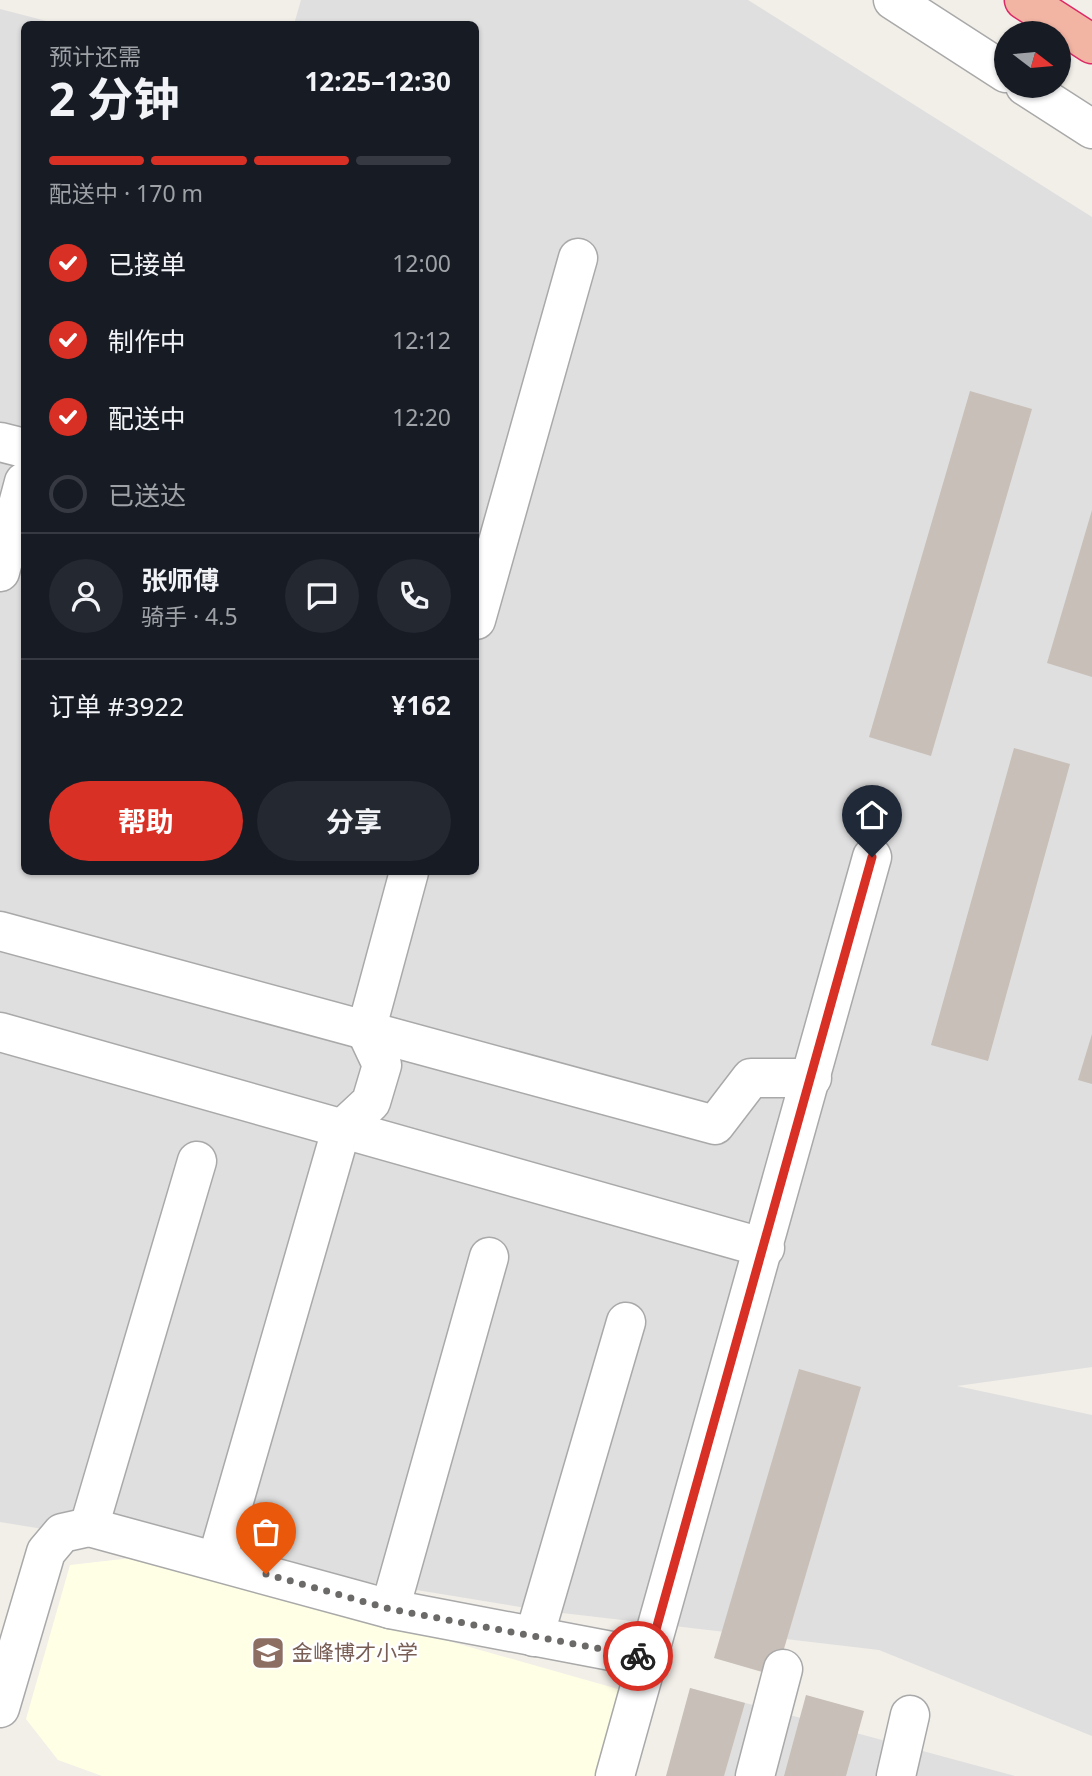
<!DOCTYPE html>
<html lang="zh">
<head>
<meta charset="utf-8">
<style>
  :root { --surface:#171b24; --page:#242831; --text:#f1f3f6; --muted:#9ea1a6; --line:#363941; --accent:#d93025 }
  body { margin:0; font-family:"Noto Sans","Noto Sans SC",sans-serif; background:var(--page); color:var(--text); height:100vh; display:flex; flex-direction:column; font-size:26px; white-space:nowrap }
  * { box-sizing:border-box; margin:0 }
  p { font-size:23px; color:var(--muted) }
  .icon { flex:none; width:38px; height:38px; fill:none; stroke:currentColor; stroke-width:2; stroke-linecap:round; stroke-linejoin:round }
  .map { position:relative; flex:1; overflow:hidden }
  .sheet { position:absolute; left:21px; top:21px; width:458px; height:854px; display:flex; flex-direction:column; background:var(--surface); border-radius:10px; box-shadow:0 2px 5px #0004 }
  .sheet>* { flex:none }
  .needle { width:46px; rotate:106deg }
  .controls { position:absolute; left:994px; top:21px; display:grid; gap:14px }
  .controls a { display:grid; place-items:center; width:77px; height:77px; border-radius:50%; background:var(--surface); box-shadow:0 2px 5px #0004; font-size:35px }
  .pin { position:absolute; display:grid; place-items:center; width:60px; height:60px; color:#fff; margin:-72px -30px; border-radius:50% 50% 50% 0; rotate:-45deg; box-shadow:0 0 7px #0007 }
  .pin .icon { rotate:45deg }
  .courier { position:absolute; display:grid; place-items:center; width:70px; height:70px; margin:-35px; border:5px solid #d93025; border-radius:50%; background:#fff; color:#222; box-shadow:0 2px 9px #0007 }
  .summary em { font-style:normal; font-weight:700 }
  .summary div { display:flex; flex-direction:column-reverse }
  .summary { display:flex; align-items:center; justify-content:space-between; height:119px; padding:0 28px }
  h1 { font-size:46px; font-weight:700; line-height:52px }
  .bar { display:grid; grid-template-columns:repeat(4,1fr); gap:10px 7px; align-content:center; height:84px; padding:0 28px }
  .bar i { height:9px; border-radius:5px; background:var(--line) }
  .bar .selected { background:var(--accent) }
  .bar p { grid-column:span 4 }
  .line { display:flex; align-items:center; gap:18px; padding:0 28px; border-top:2px solid var(--line) }
  .line div { flex:1 }
  .round { display:grid; place-items:center; flex:none; width:74px; height:74px; border-radius:37px; background:var(--page) }
  ol { padding:0 28px; list-style:none }
  li { display:flex; align-items:center; gap:21px; height:77px }
  li p { margin-inline-start:auto }
  li .icon { padding:7px; border-radius:50%; background:var(--accent); color:#fff; stroke-width:4 }
  li:last-child { color:var(--muted) }
  li i { width:38px; height:38px; border:4px solid var(--line); border-radius:50% }
  .button { display:flex; gap:14px; margin-top:auto; padding:14px 28px }
  .button a { flex:1; height:80px; border-radius:42px; background:var(--accent); color:#fff; font-size:28px; font-weight:700; line-height:80px; text-align:center }
  .button a+a { background:var(--page); color:var(--text) }
  .map>svg:first-child { display:block }
  .residential { fill:#e0dfdf }
  .education { fill:#ffffe5 }
  .building { fill:#c7bfb8 }
  .lines { fill:none; stroke-linecap:round; stroke-linejoin:round }
  .minor-casing { stroke:#a9a9a9; stroke-width:41 }
  .tertiary-casing { stroke:#a9a9a9; stroke-width:41 }
  .trunk-casing { stroke:#dc2a67; stroke-width:41 }
  .minor { stroke:#fff; stroke-width:38 }
  .tertiary { stroke:#fff; stroke-width:38 }
  .trunk { stroke:#f2b4a3; stroke-width:38 }
  .done { stroke:#6b6a68; stroke-width:7; stroke-dasharray:0 12.6 }
  .route { stroke:#d93025; stroke-width:9 }
  .labels { text-anchor:middle; stroke-width:5; stroke-linejoin:round; paint-order:stroke }
  .education-label { font-size:21px; fill:#785e54; stroke:#fff; text-anchor:start }
</style>
</head>
<body>
<div class="map">
<svg width="1092" height="1776" viewBox="0 0 1092 1776">
  <rect width="100%" height="100%" fill="#f2efe9"/>
  <g class="residential">
    <path d="M301,0H748L1092,217V1367L957,1386L1092,1415V1736L879,1650L545,1611L0,1522V9L58,24H24V872H476V24H294Z"/>
    <path d="M690,1688L1015,1776H677Z"/>
  </g>
  <path class="education" d="M149,1556L625,1691L602,1776H102L58,1760L26,1719L70,1565Z"/>
  <g class="building">
    <path d="M970,391L1032,409L931,756L869,737Z"/>
    <path d="M1092,510V677L1047,663Z"/>
    <path d="M1014,748L1070,764L988,1061L931,1045Z"/>
    <path d="M1092,1034V1084L1078,1080Z"/>
    <path d="M799,1369L861,1387L776,1676L714,1658Z"/>
    <path d="M690,1688L745,1703L724,1776H666Z"/>
    <path d="M806,1695L864,1711L846,1776H784Z"/>
  </g>
  <g class="lines">
    <defs>
      <g id="minor">
        <path d="M0,442L24,448"/>
        <path d="M0,572L24,482"/>
        <path d="M476,620L578,258"/>
        <path d="M0,931L715,1125L751,1078H812"/>
        <path d="M0,1032L765,1248"/>
        <path d="M89,1527L197,1161"/>
        <path d="M217,1560L341,1130L371,1102L382,1065L366,1031L409,872"/>
        <path d="M390,1609L489,1257"/>
        <path d="M534,1637L626,1322"/>
        <path d="M0,1708L46,1552L62,1533L89,1527L390,1609L648,1658"/>
        <path d="M615,1776L872,857"/>
        <path d="M755,1776L783,1669"/>
        <path d="M896,1776L910,1715"/>
      </g>
      <g id="tertiary">
        <path d="M893,0L1006,73"/>
        <path d="M1025,86L1092,129"/>
      </g>
      <path id="trunk" d="M1024,0L1092,44"/>
    </defs>
    <use href="#minor" class="minor-casing"/>
    <use href="#tertiary" class="tertiary-casing"/>
    <use href="#trunk" class="trunk-casing"/>
    <use href="#minor" class="minor"/>
    <use href="#tertiary" class="tertiary"/>
    <use href="#trunk" class="trunk"/>
  </g>
  <g class="lines">
    <path class="done" d="M266,1574L390,1609L638,1656"/>
    <path class="route" d="M638,1656L648,1658L872,857"/>
  </g>
  <defs>
    <symbol id="school-square" viewBox="-11 -11 22 22"><rect x="-9" y="-9" width="18" height="18" rx="4" fill="#8d6e63" stroke="#fff"/><path d="M0-5L7-2L0 1L-7-2ZM-4 1L0 2.5L4 1V4Q0 6-4 4Z" fill="#fff"/></symbol>
  </defs>
  <g fill-rule="evenodd">
    <use href="#school-square" x="249" y="1634" width="38" height="38"/>
  </g>
  <g class="labels">
    <g class="education-label">
      <text x="292" y="1660">金峰博才小学</text>
    </g>
  </g>
</svg>
<div class="controls">
<a><svg class="needle" viewBox="-14 -14 28 28"><path d="M0-13l5 13h-10z" fill="#e53935"/><path d="M0 13l5-13h-10z" fill="#9ea1a6"/></svg></a>
</div>
<div class="pin" style="left:266px;top:1574px;background:#ea580c"><svg class="icon" aria-label="bag" viewBox="0 0 24 24"><path d="M5 8h14l-1 12H6zM9 8a3 3 0 0 1 6 0"/></svg></div>
<div class="pin" style="left:872px;top:857px;background:#1f2937"><svg class="icon" aria-label="home" viewBox="0 0 24 24"><path d="M3 11l9-7 9 7M6 9v11h12V9"/></svg></div>
<div class="courier" style="left:638px;top:1656px"><svg class="icon" aria-label="bike" viewBox="0 0 24 24"><circle cx="6" cy="16" r="4"/><circle cx="18" cy="16" r="4"/><path d="M6 16l4-8h5l3 8M10 8l3 8H6M13 5h3"/></svg></div>
<section class="sheet">
<div class="summary"><div><h1>2 分钟</h1><p>预计还需</p></div><em>12:25–12:30</em></div>
<div class="bar"><i class="selected"></i><i class="selected"></i><i class="selected"></i><i></i><p>配送中 · 170 m</p></div>
<ol>
<li><svg class="icon" aria-label="check" viewBox="0 0 24 24"><path d="M5 12l5 5 9-10"/></svg>已接单<p>12:00</p></li>
<li><svg class="icon" aria-label="check" viewBox="0 0 24 24"><path d="M5 12l5 5 9-10"/></svg>制作中<p>12:12</p></li>
<li><svg class="icon" aria-label="check" viewBox="0 0 24 24"><path d="M5 12l5 5 9-10"/></svg>配送中<p>12:20</p></li>
<li><i></i>已送达</li>
</ol>
<div class="line" style="height:126px"><a class="round"><svg class="icon" aria-label="person" viewBox="0 0 24 24"><circle cx="12" cy="8" r="4"/><path d="M4 21q1-7 8-7t8 7"/></svg></a><div><b>张师傅</b><p>骑手 · 4.5</p></div><a class="round"><svg class="icon" aria-label="chat" viewBox="0 0 24 24"><path d="M4 5h16v11H9l-5 4z"/></svg></a><a class="round"><svg class="icon" aria-label="phone" viewBox="0 0 24 24"><path d="M5 4h4l2 5-3 2q2 4 5 5l2-3 5 2v4C11 20 4 13 5 4z"/></svg></a></div>
<div class="line" style="height:91px"><div>订单 #3922</div><b>¥162</b></div>
<div class="button"><a>帮助</a><a>分享</a></div>
</section>
</div>
</body>
</html>
